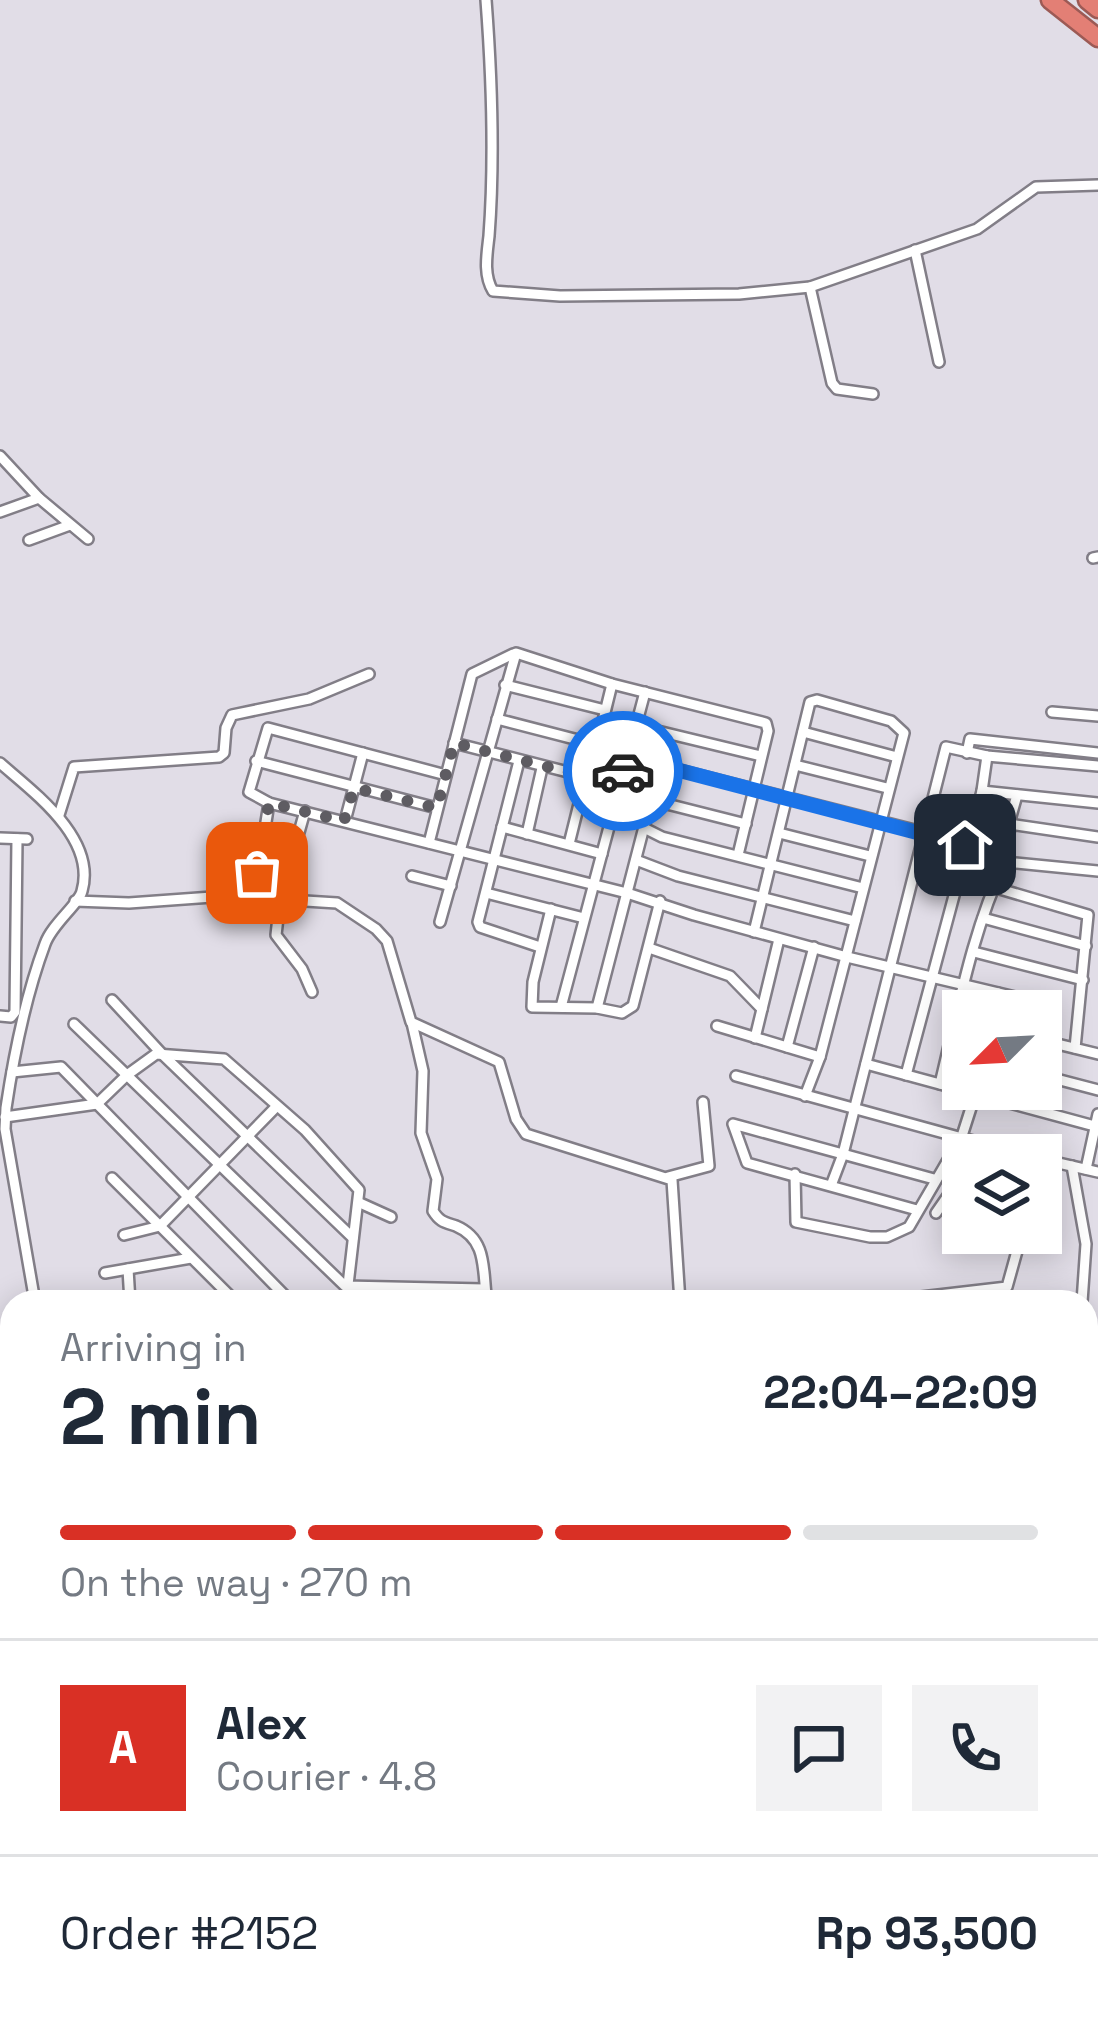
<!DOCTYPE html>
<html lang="en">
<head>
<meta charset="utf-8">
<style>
  :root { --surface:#fff; --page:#f2f2f3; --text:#1f2937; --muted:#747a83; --line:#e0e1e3; --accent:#d93025 }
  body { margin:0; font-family:"Space Grotesk",sans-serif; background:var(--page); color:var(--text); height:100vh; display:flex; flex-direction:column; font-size:45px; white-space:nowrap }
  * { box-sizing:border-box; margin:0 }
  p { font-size:39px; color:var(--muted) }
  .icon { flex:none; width:66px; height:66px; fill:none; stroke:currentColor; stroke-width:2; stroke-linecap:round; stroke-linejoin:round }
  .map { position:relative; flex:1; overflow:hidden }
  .panel { position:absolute; left:0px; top:1290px; width:1098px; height:744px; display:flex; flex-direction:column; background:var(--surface); border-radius:36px 36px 0 0; box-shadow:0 6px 30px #0003 }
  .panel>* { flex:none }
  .needle { width:78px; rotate:246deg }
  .fabs { position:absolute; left:942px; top:990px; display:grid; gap:24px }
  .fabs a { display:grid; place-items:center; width:120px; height:120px; border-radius:0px; background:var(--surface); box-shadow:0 6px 30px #0003; font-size:60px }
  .pin { position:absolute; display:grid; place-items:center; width:102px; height:102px; color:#fff; margin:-51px; border-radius:24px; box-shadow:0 6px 18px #0006 }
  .courier { position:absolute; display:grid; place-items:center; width:120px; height:120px; margin:-60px; border:9px solid #1a73e8; border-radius:50%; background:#fff; color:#222; box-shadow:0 3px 15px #0007 }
  .summary em { font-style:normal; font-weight:700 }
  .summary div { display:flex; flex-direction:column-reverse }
  .summary { display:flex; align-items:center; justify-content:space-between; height:204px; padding:0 60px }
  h1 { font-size:78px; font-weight:700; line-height:90px }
  .bar { display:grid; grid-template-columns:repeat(4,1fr); gap:18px 12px; align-content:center; height:144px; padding:0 60px }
  .bar i { height:15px; border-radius:9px; background:var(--line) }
  .bar .current { background:var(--accent) }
  .bar p { grid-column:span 4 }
  .line { display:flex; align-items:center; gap:30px; padding:0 60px; border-top:3px solid var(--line) }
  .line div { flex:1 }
  .round { display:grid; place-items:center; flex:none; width:126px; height:126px; border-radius:0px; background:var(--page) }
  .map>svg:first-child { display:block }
  .built { fill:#d6cfdf }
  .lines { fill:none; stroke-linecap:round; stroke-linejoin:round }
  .street-casing { stroke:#827e87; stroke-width:14 }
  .secondary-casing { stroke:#827e87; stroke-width:18 }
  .highway-casing { stroke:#9c5a55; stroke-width:21 }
  .street { stroke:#fff; stroke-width:9 }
  .secondary { stroke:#fff; stroke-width:14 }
  .highway { stroke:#e37f75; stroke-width:16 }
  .done { stroke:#5e5c62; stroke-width:12; stroke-dasharray:0 21.6 }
  .route { stroke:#1a73e8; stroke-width:15 }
</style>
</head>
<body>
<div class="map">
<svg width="1098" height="2034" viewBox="0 0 1098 2034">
  <rect width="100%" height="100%" fill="#e1dde7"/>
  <path class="built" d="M12,1920L14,2022L8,2024V2034H0V1923Z"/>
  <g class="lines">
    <defs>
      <g id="street">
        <path d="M486,0C492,79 495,156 489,236C487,254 483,275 493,291L560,296L739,294L810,287L977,229L1036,187L1098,185"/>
        <path d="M915,250L939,362"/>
        <path d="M810,287L832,383L837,389L873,394"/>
        <path d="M0,456L39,498L88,539"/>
        <path d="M0,512L39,498"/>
        <path d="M29,540L70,525"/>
        <path d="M1093,558L1098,557"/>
        <path d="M505,685L605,710"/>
        <path d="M1052,712L1098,716"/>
        <path d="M497,719L617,750L628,757L1001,852"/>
        <path d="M637,726L761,756"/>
        <path d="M803,732L897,757"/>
        <path d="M454,743L619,785L651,800L746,824"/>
        <path d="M597,745L612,684"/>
        <path d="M967,753L970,739L1098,753"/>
        <path d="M256,761L437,808"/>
        <path d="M519,761L478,922L480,927L540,947"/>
        <path d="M0,763C33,792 97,838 82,891C79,904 52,924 45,944C26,995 14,1054 6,1108L5,1129L35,1302"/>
        <path d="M795,765L887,788"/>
        <path d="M446,775L268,728L249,792L269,803L627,893L694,915L847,957L1045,1004L1048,1010L1044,1041"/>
        <path d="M982,791L1098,803"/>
        <path d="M59,815L74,767L219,757L224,753L226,728L232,715L309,699L369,674"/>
        <path d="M345,821L363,753"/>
        <path d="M1009,824L1098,837"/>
        <path d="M502,827L602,854"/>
        <path d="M644,828L662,837L863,888"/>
        <path d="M779,833L870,856"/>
        <path d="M527,834L542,768"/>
        <path d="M0,838L27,839"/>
        <path d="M429,843L472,674L513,654"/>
        <path d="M569,844L580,800"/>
        <path d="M636,860L678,876L855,921"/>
        <path d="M1005,862L1098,871"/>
        <path d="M412,876L451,886"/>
        <path d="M285,882L305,811"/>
        <path d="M993,887L1088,915L1075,1048"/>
        <path d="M486,893L584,918"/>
        <path d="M254,898L269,803"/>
        <path d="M280,900L276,935L302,969L312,992"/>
        <path d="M75,901L129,903L226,896L337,903L376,929L387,941L411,1022L499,1062L516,1119L526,1134L672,1180L680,1302"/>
        <path d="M551,909L533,982L532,1007L597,1008L622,1013L633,1006L660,901"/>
        <path d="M983,918L1086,946"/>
        <path d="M440,922L516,653L612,684L766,723L768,731L738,855"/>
        <path d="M754,932L810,702L817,700L891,721L904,733L820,1057L805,1096"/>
        <path d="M649,948L730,976L762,1009"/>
        <path d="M974,952L1083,980"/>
        <path d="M112,1000L162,1054L353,1238"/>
        <path d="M561,1007L645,692"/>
        <path d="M597,1008L651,800"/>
        <path d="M994,1011L998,993"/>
        <path d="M0,1016L11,1017L15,1012L17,839"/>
        <path d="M412,1023L423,1071L421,1133L437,1179L433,1211C440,1222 444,1222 456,1226C489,1240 482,1273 487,1302"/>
        <path d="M74,1024L345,1286L484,1289"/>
        <path d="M717,1026L820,1057"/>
        <path d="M755,1038L779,939"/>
        <path d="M1041,1040L1098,1054"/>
        <path d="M787,1047L814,947"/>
        <path d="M866,1064L1098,1127"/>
        <path d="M12,1072L61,1067L291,1302"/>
        <path d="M906,1075L982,791L987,756"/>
        <path d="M1041,1075L1098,1090"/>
        <path d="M736,1076L1024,1155"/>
        <path d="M940,1084C958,1010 972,931 1005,862L1001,852L1017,795"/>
        <path d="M5,1117L97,1104L127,1075L156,1054L224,1059L305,1130L359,1190L346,1302"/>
        <path d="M1041,1159L1098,1172"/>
        <path d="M1072,1166L1086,1244L1082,1302"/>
        <path d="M1086,1169L1098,1114"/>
        <path d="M795,1174L796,1222L870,1237H887L909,1227L962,1136L977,1089"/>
        <path d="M668,1177L709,1166L703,1102"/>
        <path d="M112,1178L231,1297L251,1302H325"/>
        <path d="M832,1183L843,1154L946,747L987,756L1098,766"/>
        <path d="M360,1203L391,1217"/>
        <path d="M917,1210L747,1163L733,1124L934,1179"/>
        <path d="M936,1213L963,1174"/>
        <path d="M124,1235L160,1226L276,1107"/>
        <path d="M128,1269L130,1302"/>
        <path d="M105,1273L191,1258"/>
        <path d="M679,1299L830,1302"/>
        <path d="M878,1302L1007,1287L1022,1233"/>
        <path d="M1086,1344L1098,1345"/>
        <path d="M1086,1378L1098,1379"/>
        <path d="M1086,1412L1098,1413"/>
        <path d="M1086,1446H1098"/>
        <path d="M1086,1488L1098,1533"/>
        <path d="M0,1567L12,1565"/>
        <path d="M1086,1587L1098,1584"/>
        <path d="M1086,1623L1098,1620"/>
        <path d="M1086,1640L1098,1637"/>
        <path d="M1086,1677L1098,1674"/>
        <path d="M1086,1716L1098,1712"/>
        <path d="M1086,1836L1098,1842"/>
        <path d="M1093,1882L1098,1865"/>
        <path d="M1086,1926L1098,1930"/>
        <path d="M1086,1957L1098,1955"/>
        <path d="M1086,1990L1098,1989"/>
        <path d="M289,2022L295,2034"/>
        <path d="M338,2022L344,2034"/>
        <path d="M384,2022L390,2034"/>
        <path d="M429,2022L436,2034"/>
        <path d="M845,2022L851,2034"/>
        <path d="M128,2034L163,2022"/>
        <path d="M187,2034L190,2022"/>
        <path d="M225,2034L244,2022"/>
        <path d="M478,2034L496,2022"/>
        <path d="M610,2034L631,2022"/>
        <path d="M657,2034L679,2022"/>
        <path d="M741,2034L764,2022"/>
        <path d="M818,2034L838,2022"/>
        <path d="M872,2034L892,2023"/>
        <path d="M941,2034L965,2022"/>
      </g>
      <g id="secondary">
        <path d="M1086,1549L1098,1546"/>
        <path d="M1065,2022L1066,2034"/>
        <path d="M573,2034L594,2022"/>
      </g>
      <g id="highway">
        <path d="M1050,0L1098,38"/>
        <path d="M1087,0L1098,9"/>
      </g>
    </defs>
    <use href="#street" class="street-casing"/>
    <use href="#secondary" class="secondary-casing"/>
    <use href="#highway" class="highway-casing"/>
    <use href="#street" class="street"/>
    <use href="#secondary" class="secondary"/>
    <use href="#highway" class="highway"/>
  </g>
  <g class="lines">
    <path class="done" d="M257,873L269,803L344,821L354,788L437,808L454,743L619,785L623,771"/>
    <path class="route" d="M623,771L628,757L965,845"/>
  </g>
</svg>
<div class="fabs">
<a><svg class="needle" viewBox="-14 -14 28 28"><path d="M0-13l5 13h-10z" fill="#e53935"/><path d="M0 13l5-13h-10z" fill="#747a83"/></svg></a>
<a><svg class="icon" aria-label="layers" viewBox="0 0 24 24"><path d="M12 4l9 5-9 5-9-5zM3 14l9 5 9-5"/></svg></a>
</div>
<div class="pin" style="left:257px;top:873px;background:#ea580c"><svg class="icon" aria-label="bag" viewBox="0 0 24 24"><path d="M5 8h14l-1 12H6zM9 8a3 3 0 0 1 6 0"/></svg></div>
<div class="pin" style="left:965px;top:845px;background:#1f2937"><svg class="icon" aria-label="home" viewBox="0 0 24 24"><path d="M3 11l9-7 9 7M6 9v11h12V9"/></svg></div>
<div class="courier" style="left:623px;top:771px"><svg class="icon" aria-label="car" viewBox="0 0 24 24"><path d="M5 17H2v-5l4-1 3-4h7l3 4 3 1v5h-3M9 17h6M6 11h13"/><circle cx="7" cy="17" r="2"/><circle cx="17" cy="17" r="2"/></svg></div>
<section class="panel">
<div class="summary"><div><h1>2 min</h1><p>Arriving in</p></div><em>22:04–22:09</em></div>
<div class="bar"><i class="current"></i><i class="current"></i><i class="current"></i><i></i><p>On the way · 270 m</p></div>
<div class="line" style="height:216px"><b class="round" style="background:var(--accent);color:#fff">A</b><div><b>Alex</b><p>Courier · 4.8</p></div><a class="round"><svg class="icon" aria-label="chat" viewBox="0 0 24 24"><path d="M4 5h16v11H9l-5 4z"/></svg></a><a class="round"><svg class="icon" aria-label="phone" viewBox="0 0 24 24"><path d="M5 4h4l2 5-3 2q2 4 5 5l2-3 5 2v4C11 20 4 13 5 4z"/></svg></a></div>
<div class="line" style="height:156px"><div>Order #2152</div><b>Rp 93,500</b></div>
</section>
</div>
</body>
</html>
